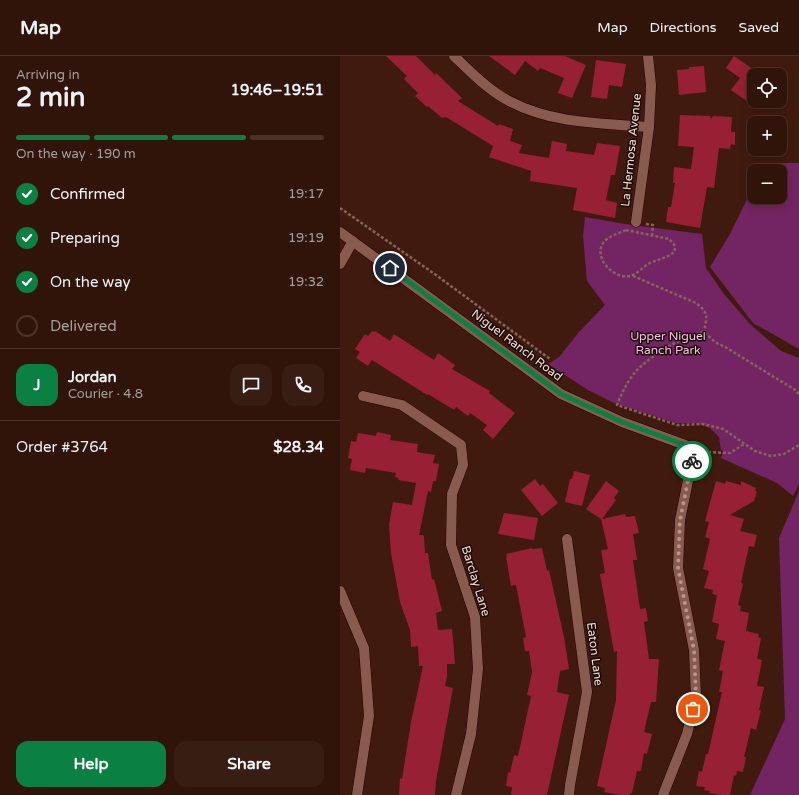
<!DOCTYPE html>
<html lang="en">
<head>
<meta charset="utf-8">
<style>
  :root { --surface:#30140a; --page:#381d13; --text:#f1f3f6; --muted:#a89e9c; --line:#4b332b; --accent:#0b8043 }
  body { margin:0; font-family:"Varela Round",sans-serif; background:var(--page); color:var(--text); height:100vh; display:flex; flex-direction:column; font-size:15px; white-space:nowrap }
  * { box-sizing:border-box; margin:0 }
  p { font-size:13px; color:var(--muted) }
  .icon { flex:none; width:22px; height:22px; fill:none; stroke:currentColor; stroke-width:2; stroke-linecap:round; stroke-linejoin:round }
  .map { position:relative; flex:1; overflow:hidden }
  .drawer { display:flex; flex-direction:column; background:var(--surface); width:340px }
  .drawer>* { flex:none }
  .controls { position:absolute; left:407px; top:12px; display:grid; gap:8px }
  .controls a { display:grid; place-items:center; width:40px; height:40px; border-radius:8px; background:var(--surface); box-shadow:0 2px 10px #0003,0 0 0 1px var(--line); font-size:20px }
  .pin { position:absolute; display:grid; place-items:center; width:34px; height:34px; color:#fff; margin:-17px; border:2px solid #fff; border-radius:50%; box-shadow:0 1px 4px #0007 }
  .courier { position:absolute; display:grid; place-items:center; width:40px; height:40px; margin:-20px; border:3px solid #0b8043; border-radius:50%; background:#fff; color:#222; box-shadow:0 1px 5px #0007 }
  .overview em { font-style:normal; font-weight:700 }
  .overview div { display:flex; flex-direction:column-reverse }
  .overview { display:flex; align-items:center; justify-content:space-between; height:68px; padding:0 16px }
  h1 { font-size:26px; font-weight:700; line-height:30px }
  .bar { display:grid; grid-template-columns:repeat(4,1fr); gap:6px 4px; align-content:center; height:48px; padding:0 16px }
  .bar i { height:5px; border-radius:3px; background:var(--line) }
  .bar .current { background:var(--accent) }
  .bar p { grid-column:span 4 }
  .line { display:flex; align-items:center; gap:10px; padding:0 16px; border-top:1px solid var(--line) }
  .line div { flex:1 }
  .round { display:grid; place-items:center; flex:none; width:42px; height:42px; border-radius:12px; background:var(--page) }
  ol { padding:0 16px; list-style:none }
  li { display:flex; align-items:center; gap:12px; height:44px }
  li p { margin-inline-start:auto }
  li .icon { padding:4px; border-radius:50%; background:var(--accent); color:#fff; stroke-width:4 }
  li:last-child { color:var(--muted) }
  li i { width:22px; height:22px; border:2px solid var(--line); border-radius:50% }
  .action { display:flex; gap:8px; margin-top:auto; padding:8px 16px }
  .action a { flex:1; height:46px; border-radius:12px; background:var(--accent); color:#fff; font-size:16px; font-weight:700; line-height:46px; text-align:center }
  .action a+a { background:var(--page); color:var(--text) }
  header { display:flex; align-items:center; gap:24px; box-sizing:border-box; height:56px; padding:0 20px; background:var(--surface); border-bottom:1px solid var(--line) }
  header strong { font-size:19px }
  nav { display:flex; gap:22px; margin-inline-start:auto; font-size:14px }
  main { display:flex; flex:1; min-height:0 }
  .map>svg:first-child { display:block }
  .green { fill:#732462 }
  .building { fill:#972034 }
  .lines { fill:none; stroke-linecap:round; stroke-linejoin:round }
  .minor-casing { stroke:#250200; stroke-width:11 }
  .tertiary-casing { stroke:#250200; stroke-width:11 }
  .path { stroke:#856459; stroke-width:2.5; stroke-dasharray:3 2; stroke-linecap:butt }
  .minor { stroke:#895b4e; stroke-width:10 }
  .tertiary { stroke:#895b4e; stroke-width:10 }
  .done { stroke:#b6978e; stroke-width:4; stroke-dasharray:0 7.2 }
  .route { stroke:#0b8043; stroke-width:5 }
  .labels { text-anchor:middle; stroke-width:3; stroke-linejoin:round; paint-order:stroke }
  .street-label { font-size:12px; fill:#f6dbd3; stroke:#1b0a06 }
  .park-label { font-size:12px; fill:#f2c0e4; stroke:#1b0a06 }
</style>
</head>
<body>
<header>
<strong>Map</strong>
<nav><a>Map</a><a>Directions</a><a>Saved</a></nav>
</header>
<main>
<section class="drawer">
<div class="overview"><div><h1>2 min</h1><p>Arriving in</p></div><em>19:46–19:51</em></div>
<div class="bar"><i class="current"></i><i class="current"></i><i class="current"></i><i></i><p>On the way · 190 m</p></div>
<ol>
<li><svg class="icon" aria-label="check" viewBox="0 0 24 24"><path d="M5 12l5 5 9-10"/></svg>Confirmed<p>19:17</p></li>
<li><svg class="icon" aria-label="check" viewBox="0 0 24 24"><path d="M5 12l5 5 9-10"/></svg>Preparing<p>19:19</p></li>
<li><svg class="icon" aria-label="check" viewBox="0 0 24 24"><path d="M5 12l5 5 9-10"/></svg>On the way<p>19:32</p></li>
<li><i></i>Delivered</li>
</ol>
<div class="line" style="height:72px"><b class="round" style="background:var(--accent);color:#fff">J</b><div><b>Jordan</b><p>Courier · 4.8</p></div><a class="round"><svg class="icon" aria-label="chat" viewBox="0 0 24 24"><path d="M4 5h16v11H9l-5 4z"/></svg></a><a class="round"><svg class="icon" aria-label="phone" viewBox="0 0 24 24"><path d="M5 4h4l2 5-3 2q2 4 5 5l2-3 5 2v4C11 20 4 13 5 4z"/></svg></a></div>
<div class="line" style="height:52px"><div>Order #3764</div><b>$28.34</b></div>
<div class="action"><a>Help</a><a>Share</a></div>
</section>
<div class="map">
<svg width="459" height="739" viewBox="0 0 459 739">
  <rect width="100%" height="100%" fill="#401a0e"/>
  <g class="green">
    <path d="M425,107H459V293L413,267L370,211L390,178L414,129V141H440V115H421Z"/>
    <path d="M245,161L285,168L362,178L366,212L384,238L410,268L441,295L459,302V428L453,440L437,427L381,402L383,395L381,394L379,381L370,372L355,367H336L274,347L248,334L208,308L219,301L239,276L265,249L247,225L243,180Z"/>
    <path d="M459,435V739H410L445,663L439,482Z"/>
  </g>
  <g class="building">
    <path d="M46,0H76L95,19L96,17L122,42L118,45L158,70L159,68L173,73L170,85L182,89L179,97L209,102L212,85L227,88L226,95L254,99L257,87L280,90L275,119H271L266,144L277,147L275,162L233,154L237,132L190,125L191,115L149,101L153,90L106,61L105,62L104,61L102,62L88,50L87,51L75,40L78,37L64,23L67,20Z"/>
    <path d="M149,0H225L246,9L232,42L218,37L224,22L200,12L198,15L185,5L175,19Z"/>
    <path d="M394,0L414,14V50L391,34L400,22L386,12Z"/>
    <path d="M256,4L286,8L282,31L269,29L267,43L251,41Z"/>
    <path d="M364,10L366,36L339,39L337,14L349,13V11Z"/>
    <path d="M340,59L370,60L371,63L373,60L392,61L391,76H395V89L391,88L390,93L379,92L374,132L367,131L360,172L326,166L328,151H331L335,127H333L334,111L351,113L354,91L338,90Z"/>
    <path d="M32,275L34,276L35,275L50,285L54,278L94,304L98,297L115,309L112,313L150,335L149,337L175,357L153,383L143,374L147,369L130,357L128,360L116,351L114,354L88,338L87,339L32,304L28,310L16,302L20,296L15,293L25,278L28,280Z"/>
    <path d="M37,376L51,379L50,384L78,388L77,396L95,399L93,407L99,408L96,425H93L91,436L88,435L79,479H83L84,481L85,497H88L92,524L94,523L102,555L96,557L98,574L112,573L114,594L115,608H107V620L105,630L113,632L96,725L95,739H59L60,722L62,723L71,666L83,610H79L78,590L71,591L70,574L60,546L51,497L49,469L53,446L72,449L76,427L58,424L59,422L55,421L56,417L26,412L25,417L10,414L12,403L8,402L11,385L16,386L18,377L36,380Z"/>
    <path d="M234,415L250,419L242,450L225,446L230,423H232Z"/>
    <path d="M195,423L200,430L203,428L218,447L202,460L181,434Z"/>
    <path d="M266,425L279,435L274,442L276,444L262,463L285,458L286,461L295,460L299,477L293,478L297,504H293L300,553L306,552L308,565L304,566L309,603H319L316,646H311L304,676L312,678L307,698L304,697L301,715H297L292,737H290V739H279L264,736L265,732L257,730L276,644L277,595L274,596L260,518L265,517L261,494L268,493L261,463L246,453Z"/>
    <path d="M376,425L385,428L386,425L401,429V425L416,432L415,435H417L414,445L390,459L404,463L400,475L417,479L414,491L409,490L401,527L403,528L398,549L401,550L400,555L409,557L406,575L419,578L418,581L421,582L417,603L422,604L417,630L424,631L419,654H421L416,674L411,672L404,701H406L403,716L397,715L396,720L394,719L390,739H381L369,737L370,735L364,734L365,731L356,730L359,715L362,716L366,698H368L382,636H379L383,615L379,614L385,585L376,583L379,568L372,566L377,539L372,538L373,534L364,532L369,515L363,513L370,483L365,481L369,466L365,465Z"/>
    <path d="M164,457L198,462L194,484L158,478Z"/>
    <path d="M192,492V493L202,492L207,515L209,514L224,581L229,613L220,615L217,636L229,639L207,739H171L172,731L166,730L168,716L170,717L174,699L178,700L191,640L187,639L192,616L189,595H185L183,582L186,581L176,529L171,530L166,501H167L166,498Z"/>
  </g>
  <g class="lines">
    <defs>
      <g id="minor">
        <path d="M114,0C132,17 149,35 171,46C213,68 263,67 309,71L296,166"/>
        <path d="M0,208L13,185"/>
        <path d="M23,340L62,349L121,389L123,409L112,438L111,489L135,561L138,613L131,678L116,739"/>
        <path d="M227,483L247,636L230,729L229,739"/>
        <path d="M0,535L24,592L29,660L17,739"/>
        <path d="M323,739L347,678L356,641L354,594L338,512L340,464L354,395"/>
      </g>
      <g id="tertiary">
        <path d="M308,0L311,29L309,71"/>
        <path d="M0,176L221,338L282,366L348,390L352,392L354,395"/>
      </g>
    </defs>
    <use href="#minor" class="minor-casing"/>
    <use href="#tertiary" class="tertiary-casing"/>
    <g class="path">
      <path d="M0,152L96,219L210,303"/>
      <path d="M306,168L313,169L312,179"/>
      <path d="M286,174L329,183L334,188L335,195C328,202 319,203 310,207C304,210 296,219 290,220C272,224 249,197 267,183C272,179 280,177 286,174Z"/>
      <path d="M293,220L356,247C369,257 367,260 364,276"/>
      <path d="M459,338L454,333L429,318L387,292L375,286L364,276C341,281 317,296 299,312C289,322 282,336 277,349L337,369L363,368L383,373L415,395L431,400L444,398L459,389"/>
      <path d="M363,396L390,397L404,388"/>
    </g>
    <use href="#minor" class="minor"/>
    <use href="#tertiary" class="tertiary"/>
  </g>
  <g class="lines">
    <path class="done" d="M352,405L340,464L338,512L354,594L356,641L353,653"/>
    <path class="route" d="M50,212L221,338L282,366L348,390C355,394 353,398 352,405"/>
  </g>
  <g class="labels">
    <g class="street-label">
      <text transform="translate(291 94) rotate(-84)" y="4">La Hermosa Avenue</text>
      <text transform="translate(177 289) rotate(37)" y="4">Niguel Ranch Road</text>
      <text transform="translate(136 525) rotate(73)" y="4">Barclay Lane</text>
      <text transform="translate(255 598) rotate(83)" y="4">Eaton Lane</text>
    </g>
    <g class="park-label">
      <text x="328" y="284">Upper Niguel<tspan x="328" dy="14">Ranch Park</tspan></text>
    </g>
  </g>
</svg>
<div class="controls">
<a><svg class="icon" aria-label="locate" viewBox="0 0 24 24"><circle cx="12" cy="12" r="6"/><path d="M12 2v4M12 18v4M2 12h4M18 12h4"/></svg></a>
<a>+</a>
<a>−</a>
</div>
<div class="pin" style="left:353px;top:653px;background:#ea580c"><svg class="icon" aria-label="bag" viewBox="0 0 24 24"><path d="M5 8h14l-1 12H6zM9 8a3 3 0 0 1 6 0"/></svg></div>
<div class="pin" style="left:50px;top:212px;background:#1f2937"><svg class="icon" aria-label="home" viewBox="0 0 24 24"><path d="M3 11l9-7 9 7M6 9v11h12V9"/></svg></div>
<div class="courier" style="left:352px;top:405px"><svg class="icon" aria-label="bike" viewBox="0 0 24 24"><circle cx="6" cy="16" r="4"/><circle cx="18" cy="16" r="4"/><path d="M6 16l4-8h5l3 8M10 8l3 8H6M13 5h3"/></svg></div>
</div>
</main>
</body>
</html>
